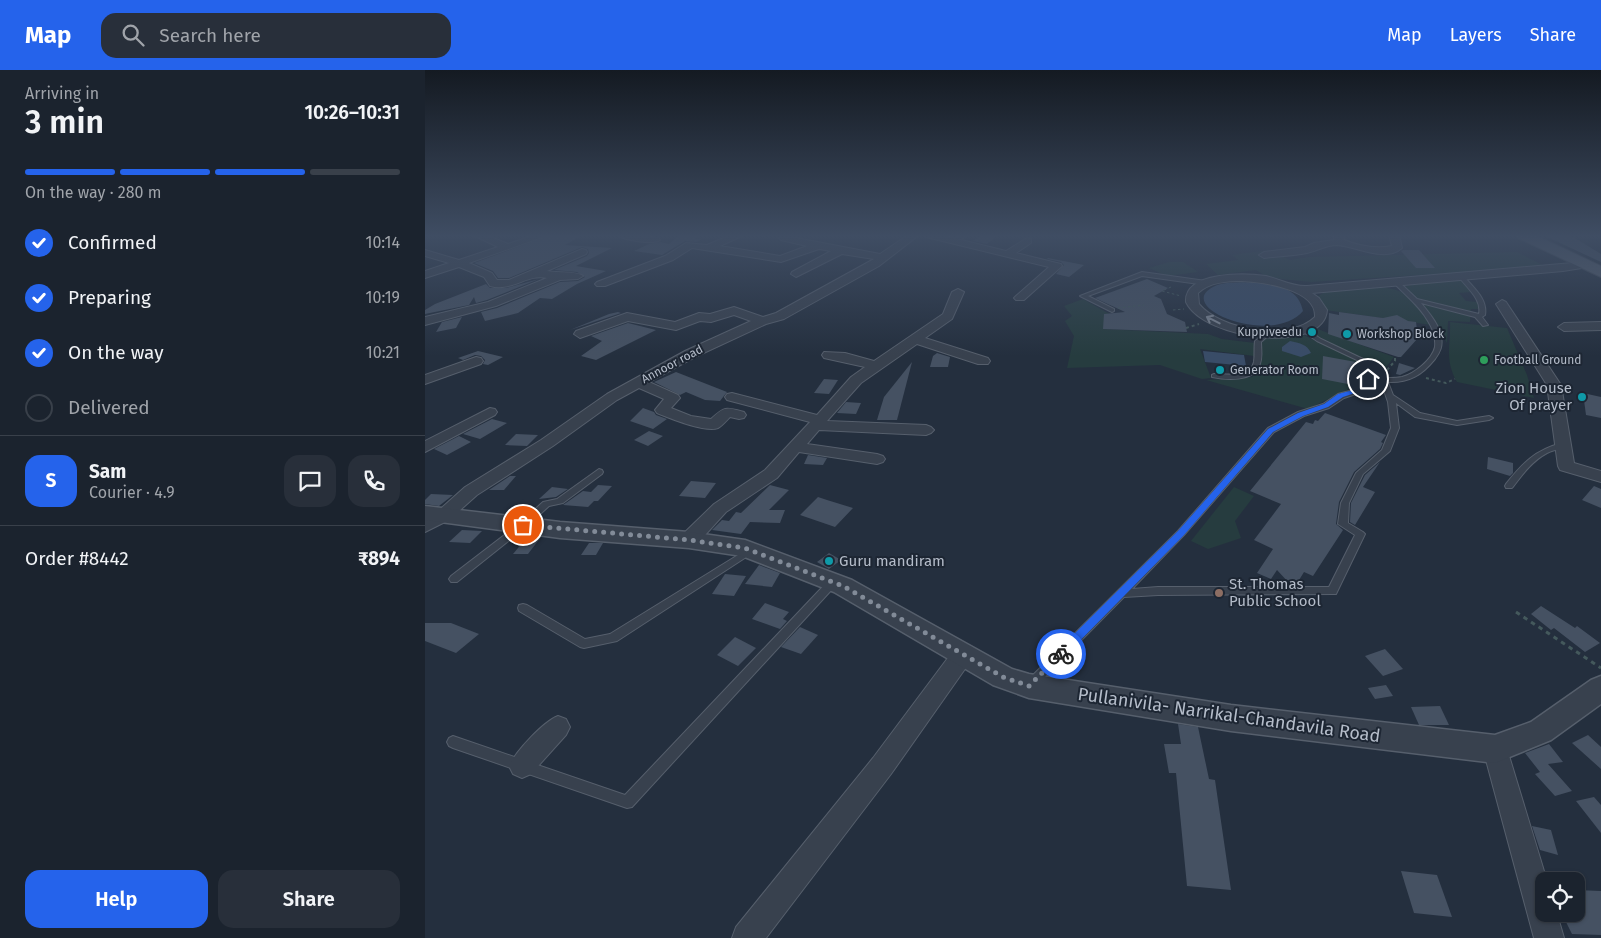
<!DOCTYPE html>
<html lang="en">
<head>
<meta charset="utf-8">
<style>
  :root { --surface:#1b232e; --page:#282f3a; --text:#f1f3f6; --muted:#a0a4aa; --line:#39404a; --accent:#2563eb }
  body { margin:0; font-family:"Fira Sans",sans-serif; background:var(--page); color:var(--text); height:100vh; display:flex; flex-direction:column; font-size:19px; white-space:nowrap }
  * { box-sizing:border-box; margin:0 }
  p { font-size:16px; color:var(--muted) }
  .icon { flex:none; width:28px; height:28px; fill:none; stroke:currentColor; stroke-width:2; stroke-linecap:round; stroke-linejoin:round }
  .map { position:relative; flex:1; overflow:hidden }
  .side { display:flex; flex-direction:column; background:var(--surface); width:425px }
  .side>* { flex:none }
  .fabs { position:absolute; left:1110px; top:802px; display:grid; gap:10px }
  .fabs a { display:grid; place-items:center; width:50px; height:50px; border-radius:10px; background:var(--surface); box-shadow:0 1px 4px #0004,0 0 0 1px var(--line); font-size:25px }
  .pin { position:absolute; display:grid; place-items:center; width:42px; height:42px; color:#fff; margin:-21px; border:2px solid #fff; border-radius:50%; box-shadow:0 1px 5px #0007 }
  .courier { position:absolute; display:grid; place-items:center; width:50px; height:50px; margin:-25px; border:4px solid #2563eb; border-radius:50%; background:#fff; color:#222; box-shadow:0 1px 6px #0007 }
  .headline em { font-style:normal; font-weight:600 }
  .headline div { display:flex; flex-direction:column-reverse }
  .headline { display:flex; align-items:center; justify-content:space-between; height:85px; padding:0 25px }
  h1 { font-size:32px; font-weight:600; line-height:38px }
  .bar { display:grid; grid-template-columns:repeat(4,1fr); gap:8px 5px; align-content:center; height:60px; padding:0 25px }
  .bar i { height:6px; border-radius:4px; background:var(--line) }
  .bar .on { background:var(--accent) }
  .bar p { grid-column:span 4 }
  .line { display:flex; align-items:center; gap:12px; padding:0 25px; border-top:1px solid var(--line) }
  .line div { flex:1 }
  .round { display:grid; place-items:center; flex:none; width:52px; height:52px; border-radius:15px; background:var(--page) }
  ol { padding:0 25px; list-style:none }
  li { display:flex; align-items:center; gap:15px; height:55px }
  li p { margin-inline-start:auto }
  li .icon { padding:5px; border-radius:50%; background:var(--accent); color:#fff; stroke-width:4 }
  li:last-child { color:var(--muted) }
  li i { width:28px; height:28px; border:2px solid var(--line); border-radius:50% }
  .primary-button { display:flex; gap:10px; margin-top:auto; padding:10px 25px }
  .primary-button a { flex:1; height:58px; border-radius:15px; background:var(--accent); color:#fff; font-size:20px; font-weight:600; line-height:58px; text-align:center }
  .primary-button a+a { background:var(--page); color:var(--text) }
  header { display:flex; align-items:center; gap:30px; box-sizing:border-box; height:70px; padding:0 25px; background:var(--accent); color:#fff }
  header strong { font-size:24px }
  nav { display:flex; gap:28px; margin-inline-start:auto; font-size:18px }
  .search { width:350px; height:45px; background:var(--page); display:flex; align-items:center; gap:12px; box-sizing:border-box; padding:0 18px; border-radius:15px; color:var(--muted); font-size:19px }
  main { display:flex; flex:1; min-height:0 }
  .map>svg:first-child { display:block }
  .green { fill:#263c3f }
  .water { fill:#394c67 }
  .building { fill:#455162 }
  .lines { fill:none; stroke-linecap:round; stroke-linejoin:round }
  .service-casing { stroke:#565f6c; stroke-width:2 }
  .minor-casing { stroke:#565f6c; stroke-width:2 }
  .tertiary-casing { stroke:#565f6c; stroke-width:3 }
  .primary-casing { stroke:#414a57; stroke-width:2 }
  .path-far2 { stroke:#44595c; stroke-width:1; stroke-dasharray:2.5 2.5; stroke-linecap:butt }
  .path-far1 { stroke:#44595c; stroke-width:2; stroke-dasharray:3 3; stroke-linecap:butt }
  .path { stroke:#44595c; stroke-width:3; stroke-dasharray:4.5 4.5; stroke-linecap:butt }
  .service { fill:#38414e; fill-rule:evenodd }
  .minor { fill:#38414e; fill-rule:evenodd }
  .tertiary { fill:#38414e; fill-rule:evenodd }
  .primary { fill:#56606e; fill-rule:evenodd }
  .oneway { stroke:#7c8592 }
  .route { fill:#2563eb }
  .done { stroke:#828b98; stroke-width:5; stroke-dasharray:0 9 }
  .culture-dot { fill:#0f9aa8; stroke:#1d2633; stroke-width:2 }
  .leisure-dot { fill:#2e9e5b; stroke:#1d2633; stroke-width:2 }
  .education-dot { fill:#8d6e63; stroke:#1d2633; stroke-width:2 }
  .labels { text-anchor:middle; stroke-width:4; stroke-linejoin:round; paint-order:stroke }
  .far-poi-label { font-size:12px; fill:#b4bcc9; stroke:#1d2633; text-anchor:start }
  .far-street-label { font-size:12px; fill:#b4bcc9; stroke:#1d2633 }
  .poi-label { font-size:15px; fill:#b4bcc9; stroke:#1d2633; text-anchor:start }
  .near-street-label { font-size:18px; fill:#b4bcc9; stroke:#1d2633 }
</style>
</head>
<body>
<header>
<strong>Map</strong>
<div class="search"><svg class="icon" aria-label="search" viewBox="0 0 24 24"><circle cx="10" cy="10" r="6"/><path d="M15 15l6 6"/></svg>Search here</div>
<nav><a>Map</a><a>Layers</a><a>Share</a></nav>
</header>
<main>
<section class="side">
<div class="headline"><div><h1>3 min</h1><p>Arriving in</p></div><em>10:26–10:31</em></div>
<div class="bar"><i class="on"></i><i class="on"></i><i class="on"></i><i></i><p>On the way · 280 m</p></div>
<ol>
<li><svg class="icon" aria-label="check" viewBox="0 0 24 24"><path d="M5 12l5 5 9-10"/></svg>Confirmed<p>10:14</p></li>
<li><svg class="icon" aria-label="check" viewBox="0 0 24 24"><path d="M5 12l5 5 9-10"/></svg>Preparing<p>10:19</p></li>
<li><svg class="icon" aria-label="check" viewBox="0 0 24 24"><path d="M5 12l5 5 9-10"/></svg>On the way<p>10:21</p></li>
<li><i></i>Delivered</li>
</ol>
<div class="line" style="height:90px"><b class="round" style="background:var(--accent);color:#fff">S</b><div><b>Sam</b><p>Courier · 4.9</p></div><a class="round"><svg class="icon" aria-label="chat" viewBox="0 0 24 24"><path d="M4 5h16v11H9l-5 4z"/></svg></a><a class="round"><svg class="icon" aria-label="phone" viewBox="0 0 24 24"><path d="M5 4h4l2 5-3 2q2 4 5 5l2-3 5 2v4C11 20 4 13 5 4z"/></svg></a></div>
<div class="line" style="height:65px"><div>Order #8442</div><b>₹894</b></div>
<div class="primary-button"><a>Help</a><a>Share</a></div>
</section>
<div class="map">
<svg width="1176" height="868" viewBox="0 0 1176 868">
  <rect width="100%" height="100%" fill="#242f3e"/>
  <g class="green">
    <path d="M844,180L865,190L884,187L1092,182L1121,197L886,212L855,209L839,205L831,200L793,205L781,194L813,190L807,185Z"/>
    <path d="M744,192H758L773,202L742,206L724,198Z"/>
    <path d="M1033,208L1037,210L1046,222L1034,223L1041,231L1052,232L1055,239H1046L1045,252L1023,251L1022,273L1010,252L980,216Z"/>
    <path d="M953,217C985,219 989,231 1006,255L900,240L892,227L901,221Z"/>
    <path d="M658,229L688,246L678,259L783,264L797,269L830,273L829,286L775,279L786,308L777,309L735,295L642,298L649,266L640,251L647,246L639,236Z"/>
    <path d="M1025,252L1082,258L1102,305L1109,328L1032,312C1019,289 1026,276 1025,252Z"/>
    <path d="M887,257L969,287L959,300L960,307L955,308L947,303L940,290L879,260Z"/>
    <path d="M871,264L878,265L934,291L940,304L924,319L883,339L781,310L827,307L836,298V275L839,269Z"/>
    <path d="M809,417L829,426L810,451L816,468L783,479L766,471Z"/>
  </g>
  <g class="water">
    <path d="M827,212C848,215 873,216 878,241C848,277 748,238 788,217C799,211 815,213 827,212Z"/>
    <path d="M865,271C874,273 882,274 886,283L876,287L857,281V277Z"/>
    <path d="M778,281L819,285L821,296L780,292Z"/>
  </g>
  <g class="building">
    <path d="M125,165H158L140,175L187,178L151,196L181,201L152,214L127,229L115,228L93,243L60,251L56,242L72,238L135,212L153,211L160,207L152,202L129,200L162,186L164,183L163,179L157,177L84,208H73L68,201L49,193Z"/>
    <path d="M254,165H276L270,169H276L272,172L260,171L237,185L209,181L224,174L235,172L244,174Z"/>
    <path d="M556,165H573L562,174L548,171Z"/>
    <path d="M1118,165H1145L1176,184V192Z"/>
    <path d="M978,180H994L1010,198H991L976,181Z"/>
    <path d="M623,188L659,195L644,207L631,204L639,195L636,192L622,189Z"/>
    <path d="M114,209L62,230L51,233L49,227L44,235L0,244V240L10,234L61,214L65,218H81Z"/>
    <path d="M722,209L743,218L729,226L736,229L742,244L760,252L762,262L678,259L679,244L700,242L670,228Z"/>
    <path d="M193,242L196,243L145,260L184,244Z"/>
    <path d="M914,242L958,248L972,245L983,251L991,252L993,268L976,287H973L903,264L904,243L914,245Z"/>
    <path d="M37,247L31,258L11,262L17,252Z"/>
    <path d="M203,253L231,260L171,290L156,286L177,271L166,266Z"/>
    <path d="M53,281L78,287L63,295L58,294L60,290L56,286L50,285L38,290L33,288Z"/>
    <path d="M512,283L525,287L523,297H505L508,286Z"/>
    <path d="M898,286L931,292L932,310L928,315L897,309Z"/>
    <path d="M487,292L472,350H452L459,327Z"/>
    <path d="M974,293L990,298L975,305L971,304Z"/>
    <path d="M251,302L302,322L295,331L280,330L261,322L255,325L229,312Z"/>
    <path d="M399,309L413,310L404,324L389,323Z"/>
    <path d="M1158,323L1176,327V348L1161,345Z"/>
    <path d="M421,332L436,333L431,344L412,343Z"/>
    <path d="M218,338L229,342L231,345L242,349L228,359L205,351Z"/>
    <path d="M900,343L961,365L956,372L958,373L955,379L929,402L914,432L911,454L918,460L888,506L879,502L871,515H869L864,513L852,500L846,509L832,503L848,479L829,470L856,434L825,421L881,352L888,354L890,350L893,351Z"/>
    <path d="M67,349L82,353L55,369L38,364Z"/>
    <path d="M224,361L238,366L223,376L209,370Z"/>
    <path d="M91,364L113,365L102,376L80,375Z"/>
    <path d="M34,366L46,372L22,385L9,379Z"/>
    <path d="M383,385L402,388L398,395L379,394Z"/>
    <path d="M1063,387L1088,393V403L1085,406L1062,399Z"/>
    <path d="M955,392L938,417L950,422L930,455L925,452L926,433L940,405Z"/>
    <path d="M85,406H91L79,420H64Z"/>
    <path d="M266,411L291,413L280,428L254,426Z"/>
    <path d="M173,415L187,416L173,431H169L163,437L138,435L158,421L166,422Z"/>
    <path d="M345,415L364,420L344,440H360L355,453L325,452L316,464L287,460L297,450L304,451L311,442L316,443Z"/>
    <path d="M1169,416L1176,419V438L1157,430Z"/>
    <path d="M127,417L143,419L131,427L114,429Z"/>
    <path d="M6,424L28,425L14,436L0,434V430Z"/>
    <path d="M393,427L402,430L428,438L410,457L375,445Z"/>
    <path d="M37,460L57,461L45,473L24,472Z"/>
    <path d="M103,466L116,467L103,484H88Z"/>
    <path d="M164,473H178L171,485H156Z"/>
    <path d="M404,483L416,490L404,499L392,492Z"/>
    <path d="M334,495L355,503L347,517L320,514Z"/>
    <path d="M300,504L321,506L309,526L287,524Z"/>
    <path d="M340,533L364,542L358,549L362,551L355,559L327,549Z"/>
    <path d="M1116,536L1150,558L1152,556L1175,573L1160,582L1129,558L1126,560L1106,544Z"/>
    <path d="M0,553H26L54,564L31,583L0,571Z"/>
    <path d="M375,557L393,565L376,584L356,577Z"/>
    <path d="M310,567L331,578L313,596L292,585Z"/>
    <path d="M960,579L978,599L958,606L940,586Z"/>
    <path d="M961,615L968,626L950,629L943,618Z"/>
    <path d="M1015,636L1024,655H994L986,637Z"/>
    <path d="M753,654L773,657L784,709L790,710L806,820L762,816L751,703H744L739,674H756Z"/>
    <path d="M1163,665L1176,677V699L1147,673Z"/>
    <path d="M1124,674L1138,692L1123,694L1147,721L1130,726L1110,704L1115,702L1100,683Z"/>
    <path d="M1169,727L1176,735V763L1151,731Z"/>
    <path d="M1107,756L1126,760L1133,785L1115,780Z"/>
    <path d="M976,801L1012,805L1027,847L989,843Z"/>
    <path d="M1151,820L1176,821V865L1147,864L1137,844H1151Z"/>
  </g>
  <g class="lines">
    <defs>
      <g id="service">
        <path d="M538,165H544L529,172L525,171Z"/>
        <path d="M717,202L781,211L784,213L781,215L717,206L663,226L689,239V241L687,242L655,226Z"/>
        <path d="M1034,205H1038C1047,217 1063,228 1060,245L1057,247L1063,255L1058,256L1050,247L996,233C1004,243 1014,254 1016,267C1018,276 1015,282 1010,289C997,305 984,313 963,312L968,325L995,343L1032,351L1064,346L1068,348L1064,350L1032,355L990,347L971,333L974,358L965,381L938,404L924,433L923,453L938,462L940,464L911,524L733,525L699,527L610,617L606,619L602,617L600,614L602,611L753,461L843,358L873,342L898,334L913,324L928,320L931,312L940,309L939,296L934,291L892,271L877,261V259H881L896,269L938,289L945,295L946,308C957,307 966,309 977,307C989,304 1007,290 1010,277C1011,268 1008,259 1003,251C994,235 979,224 967,211L972,210L992,229L1054,244C1057,229 1042,218 1034,207ZM956,312L963,332L966,358L957,380L931,403L916,433L913,454L930,465L904,517H733L707,519L759,465L849,362L879,346L904,338L919,328L934,323L936,314L945,312Z"/>
        <path d="M842,262L845,264L836,272C836,279 838,289 834,296C828,312 801,310 787,307V305L789,304C802,304 825,309 829,292C830,285 829,278 830,271Z"/>
        <path d="M1137,373H1140L1141,375C1136,379 1128,380 1122,383C1107,391 1097,405 1087,418H1081L1080,416L1081,414C1098,393 1110,380 1137,373Z"/>
        <path d="M174,399L177,400L178,402L177,404L138,433L124,436L101,457L32,512H26L24,509L26,506L95,453L118,432L132,429Z"/>
        <path d="M326,477L329,478L331,480L329,482L192,571L159,578L155,577L94,541L93,538L94,535L98,534L102,535L160,569L185,564Z"/>
        <path d="M408,508L411,509L413,512L411,515L207,737L202,738L28,678L24,676L22,672L24,668L28,666L200,725L405,509Z"/>
      </g>
      <g id="minor">
        <path d="M48,165H61L83,174L109,165H123L44,193L67,203L72,210H84L157,179L161,180L162,182L161,184L122,201C132,203 152,201 158,206L153,209L135,210L71,236L0,255V247L63,232L122,208C103,203 87,222 65,216L59,207L34,197L0,208V201L24,193L0,186V180L34,190L73,177Z"/>
        <path d="M192,165H216L234,168L235,170C229,175 198,170 192,165Z"/>
        <path d="M306,165H319L295,176L355,186L382,176L356,170L354,168L357,165H367L366,167L455,184L483,165H494L454,196L359,249L341,254L270,287L224,312L253,325L255,328L246,338L266,346L286,349C300,336 301,337 319,342L321,345L319,348L314,349L305,347C301,351 297,356 293,358C281,363 244,348 232,343L230,340L239,329L214,318L192,330L128,376L52,425L24,450L0,462V448L12,442L40,417L116,370L182,324L260,281L326,251L309,245L286,252L275,251L251,260L203,251L155,268L149,264L151,261L202,243L250,252L274,243L285,244L309,237L338,247L351,243L449,189L417,184L371,207L366,204L367,202L406,181L394,179L356,192L267,178L248,190L180,216H172L170,214L172,212L240,186L261,173L282,175Z"/>
        <path d="M499,165H516L581,181L602,168L606,169V173L591,183L636,194L637,196L599,230H591L589,228L591,226L624,197L501,167Z"/>
        <path d="M909,165H919V170C934,176 951,179 967,176L964,165H974L977,178C960,193 931,176 912,175C901,175 892,181 882,183C868,186 853,186 839,188L834,185L839,182L880,177L889,173L909,170Z"/>
        <path d="M1159,192L1163,193L1164,195L1163,197L1138,201L887,223L894,228L902,240C899,285 779,270 761,232C759,201 821,203 841,206C854,209 868,217 882,216ZM817,211C837,212 892,219 890,247C865,272 795,260 774,234L773,223C785,212 802,211 817,211Z"/>
        <path d="M533,219L539,222L527,249L500,268L563,288L565,291L563,294H553L492,274L436,313L402,351L501,355L506,357L509,360L506,363L501,365L394,360L382,374L452,384L458,386L460,389L458,392L452,394L374,382L352,408L301,442L271,475L264,476L257,475L255,470L257,465L289,434L340,400L385,352L302,330L300,327L302,324L307,323L392,345L426,307L440,297L399,288L397,285L399,282L420,283L449,291L518,244L527,222Z"/>
        <path d="M1077,230L1081,232L1136,315L1149,393L1176,401V412L1135,400L1133,396L1122,315L1071,234Z"/>
        <path d="M1176,252V260L1139,261L1133,257L1139,253Z"/>
        <path d="M51,287L56,288L58,291L56,294L0,314V305Z"/>
        <path d="M65,338L70,339L72,342L70,345L0,382V371Z"/>
        <path d="M539,574L547,577L550,583L547,589L466,704L341,868H307L311,857L448,688L531,577Z"/>
        <path d="M133,646L141,649L145,657L141,665L106,704L97,708L88,704L84,696C91,681 118,652 133,646Z"/>
        <path d="M1070,668L1079,671L1082,679L1122,811H1119V844H1132L1139,868H1109L1058,679L1061,671Z"/>
      </g>
      <path id="tertiary" d="M0,436L135,452L264,462L320,470L427,510L587,599L604,604L806,635L1070,665L1106,652L1166,610L1176,606V634L1126,670L1070,693L806,661L604,628L568,615L409,522L317,486L264,478L135,468L0,450Z"/>
      <path id="primary" d="M1090,165H1110L1176,196V207L1093,168Z"/>
    </defs>
    <use href="#service" class="service-casing"/>
    <use href="#minor" class="minor-casing"/>
    <use href="#tertiary" class="tertiary-casing"/>
    <use href="#primary" class="primary-casing"/>
    <g class="path-far2">
      <path d="M746,217L737,221L756,226"/>
      <path d="M693,238L719,235"/>
      <path d="M748,240L759,239"/>
    </g>
    <g class="path-far1">
      <path d="M761,258L774,254"/>
      <path d="M962,300L970,291V286"/>
      <path d="M1001,308L1021,313L1030,309"/>
    </g>
    <path class="path" d="M1091,542L1176,598"/>
    <use href="#service" class="service"/>
    <use href="#minor" class="minor"/>
    <use href="#tertiary" class="tertiary"/>
    <use href="#primary" class="primary"/>
  </g>
  <defs><path id="oneway-shaft" d="M-6 0H5M1.5-3L5.5 0L1.5 3" fill="none" stroke-width="1.6" stroke-linecap="round" stroke-linejoin="round" transform="scale(1.25)"/></defs>
  <use class="oneway" href="#oneway-shaft" transform="translate(788 250) rotate(-153)"/>
  <linearGradient id="sky" x2="0" y2="1"><stop stop-color="#141a22"/><stop offset="0.58" stop-color="#3f4d63"/><stop offset="1" stop-color="#3f4d63" stop-opacity="0"/></linearGradient>
  <rect width="1176" height="286" fill="url(#sky)"/>
  <path class="route" d="M941,308L947,309L936,314L933,322L918,327L903,337L878,346L848,362L759,465L639,587H632V581L753,461L843,359L873,343L899,334L913,324L928,320L930,312Z"/>
  <g class="lines">
    <path class="done" d="M98,455L264,470L320,478L418,516L578,607L604,616L636,584"/>
  </g>
  <g class="culture-dot">
    <circle cx="887" cy="262" r="5"/>
    <circle cx="922" cy="264" r="5"/>
    <circle cx="795" cy="300" r="5"/>
    <circle cx="1157" cy="327" r="5"/>
    <circle cx="404" cy="491" r="5"/>
  </g>
  <circle class="leisure-dot" cx="1059" cy="290" r="5"/>
  <circle class="education-dot" cx="794" cy="523" r="5"/>
  <g class="labels">
    <g class="far-poi-label">
      <text x="877" y="266" text-anchor="end">Kuppiveedu</text>
      <text x="932" y="268">Workshop Block</text>
      <text x="1069" y="294">Football Ground</text>
      <text x="805" y="304">Generator Room</text>
    </g>
    <g class="far-street-label">
      <text transform="translate(247 294) rotate(-28)" y="4">Annoor road</text>
    </g>
    <g class="poi-label">
      <text x="1147" y="323" text-anchor="end">Zion House<tspan x="1147" dy="17">Of prayer</tspan></text>
      <text x="414" y="496">Guru mandiram</text>
      <text x="804" y="519">St. Thomas<tspan x="804" dy="17">Public School</tspan></text>
    </g>
    <g class="near-street-label">
      <text transform="translate(804 645) rotate(8)" y="6">Pullanivila- Narrikal-Chandavila Road</text>
    </g>
  </g>
</svg>
<div class="fabs">
<a><svg class="icon" aria-label="locate" viewBox="0 0 24 24"><circle cx="12" cy="12" r="6"/><path d="M12 2v4M12 18v4M2 12h4M18 12h4"/></svg></a>
</div>
<div class="pin" style="left:98px;top:455px;background:#ea580c"><svg class="icon" aria-label="bag" viewBox="0 0 24 24"><path d="M5 8h14l-1 12H6zM9 8a3 3 0 0 1 6 0"/></svg></div>
<div class="pin" style="left:943px;top:309px;background:#1f2937"><svg class="icon" aria-label="home" viewBox="0 0 24 24"><path d="M3 11l9-7 9 7M6 9v11h12V9"/></svg></div>
<div class="courier" style="left:636px;top:584px"><svg class="icon" aria-label="bike" viewBox="0 0 24 24"><circle cx="6" cy="16" r="4"/><circle cx="18" cy="16" r="4"/><path d="M6 16l4-8h5l3 8M10 8l3 8H6M13 5h3"/></svg></div>
</div>
</main>
</body>
</html>
